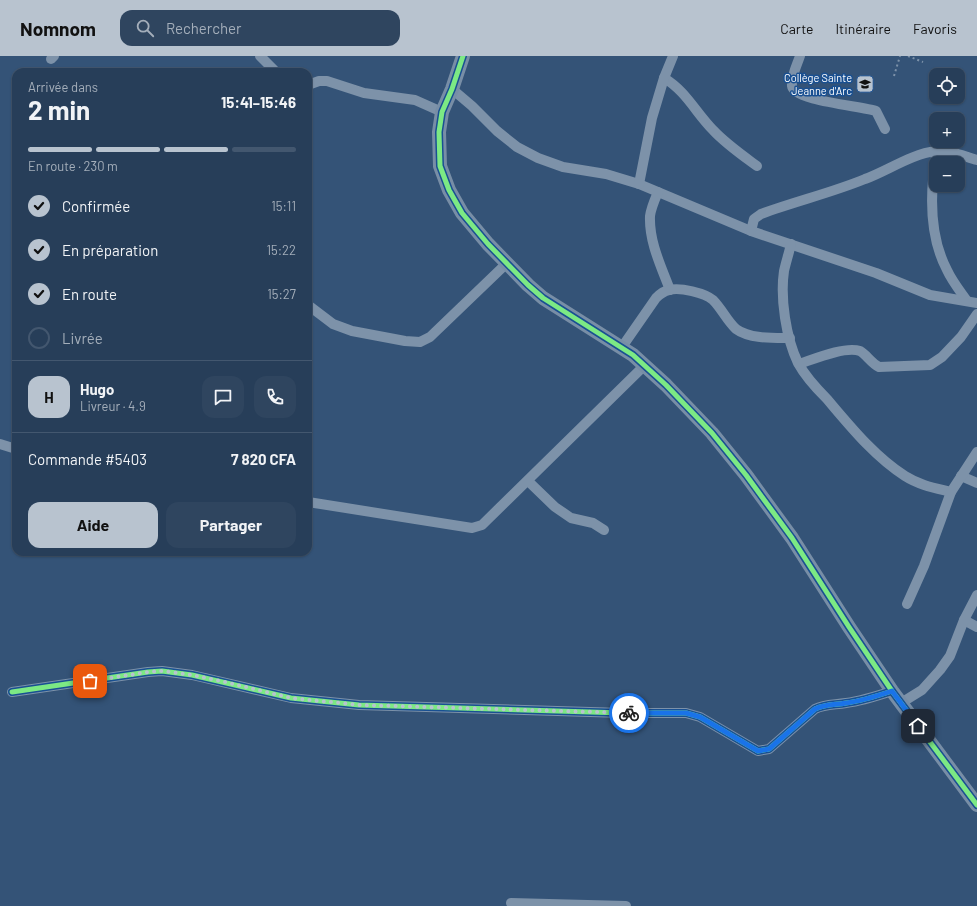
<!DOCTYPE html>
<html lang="fr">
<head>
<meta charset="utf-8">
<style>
  :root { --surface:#273e59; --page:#2f455f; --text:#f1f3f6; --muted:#a4aeba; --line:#43576f; --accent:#b8c3cf }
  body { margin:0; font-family:Barlow,sans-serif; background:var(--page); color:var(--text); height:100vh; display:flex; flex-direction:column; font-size:15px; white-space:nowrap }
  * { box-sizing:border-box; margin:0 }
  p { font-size:13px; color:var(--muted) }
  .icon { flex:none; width:22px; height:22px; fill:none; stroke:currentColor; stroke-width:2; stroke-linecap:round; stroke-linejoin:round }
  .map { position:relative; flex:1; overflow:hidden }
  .drawer { position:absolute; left:12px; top:12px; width:300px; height:488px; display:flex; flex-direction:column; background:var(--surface); border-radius:12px; box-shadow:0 1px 3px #0004,0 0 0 1px var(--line) }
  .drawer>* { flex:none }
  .controls { position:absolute; left:929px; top:12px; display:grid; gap:8px }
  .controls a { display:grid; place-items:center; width:36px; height:36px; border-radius:8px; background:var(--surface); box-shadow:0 1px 3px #0004,0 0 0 1px var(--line); font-size:20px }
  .pin { position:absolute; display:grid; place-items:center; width:34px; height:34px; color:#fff; margin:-17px; border-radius:8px; box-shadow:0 2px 6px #0006 }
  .courier { position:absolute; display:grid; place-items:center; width:40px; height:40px; margin:-20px; border:3px solid #1a73e8; border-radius:50%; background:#fff; color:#222; box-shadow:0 1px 5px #0007 }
  .head em { font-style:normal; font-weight:700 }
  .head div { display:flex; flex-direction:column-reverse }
  .head { display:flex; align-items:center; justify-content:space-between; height:68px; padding:0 16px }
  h1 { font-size:26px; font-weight:700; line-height:30px }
  .bar { display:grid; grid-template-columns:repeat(4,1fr); gap:6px 4px; align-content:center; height:48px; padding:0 16px }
  .bar i { height:5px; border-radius:3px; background:var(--line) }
  .bar .current { background:var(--accent) }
  .bar p { grid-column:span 4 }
  .line { display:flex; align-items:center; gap:10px; padding:0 16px; border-top:1px solid var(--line) }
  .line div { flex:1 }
  .round { display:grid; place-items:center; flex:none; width:42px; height:42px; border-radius:12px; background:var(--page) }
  ol { padding:0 16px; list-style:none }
  li { display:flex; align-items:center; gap:12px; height:44px }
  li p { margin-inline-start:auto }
  li .icon { padding:4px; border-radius:50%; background:var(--accent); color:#111; stroke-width:4 }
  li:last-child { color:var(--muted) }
  li i { width:22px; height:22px; border:2px solid var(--line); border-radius:50% }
  .action { display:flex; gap:8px; margin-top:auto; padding:8px 16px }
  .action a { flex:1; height:46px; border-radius:12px; background:var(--accent); color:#111; font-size:16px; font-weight:700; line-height:46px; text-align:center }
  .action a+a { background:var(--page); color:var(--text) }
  header { display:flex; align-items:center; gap:24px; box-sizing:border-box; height:56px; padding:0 20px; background:var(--accent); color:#111 }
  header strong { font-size:19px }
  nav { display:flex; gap:22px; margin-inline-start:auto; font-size:14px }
  .search { width:280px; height:36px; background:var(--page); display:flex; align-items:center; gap:10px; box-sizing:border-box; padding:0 14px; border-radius:12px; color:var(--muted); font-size:15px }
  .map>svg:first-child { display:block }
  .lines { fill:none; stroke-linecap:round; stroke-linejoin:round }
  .path { stroke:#7d92a9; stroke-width:2; stroke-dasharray:2 3; stroke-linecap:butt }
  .street { stroke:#7d92a9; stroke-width:10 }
  .secondary { stroke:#788ea6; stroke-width:14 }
  .cycleway-casing { stroke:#195092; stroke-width:8 }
  .cycleway { stroke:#7ce984; stroke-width:5 }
  .done { stroke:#b8c3cf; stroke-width:4; stroke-dasharray:0 7.2 }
  .route { stroke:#1a73e8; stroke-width:5 }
  .labels { text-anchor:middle; stroke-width:3; stroke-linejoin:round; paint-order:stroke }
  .poi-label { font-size:11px; fill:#fff; stroke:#195092; text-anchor:end }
</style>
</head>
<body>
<header>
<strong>Nomnom</strong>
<div class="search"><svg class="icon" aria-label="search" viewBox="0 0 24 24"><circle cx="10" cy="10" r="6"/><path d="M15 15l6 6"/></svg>Rechercher</div>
<nav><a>Carte</a><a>Itinéraire</a><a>Favoris</a></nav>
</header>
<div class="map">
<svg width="977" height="850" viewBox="0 0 977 850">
  <rect width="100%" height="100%" fill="#345377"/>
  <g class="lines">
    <g class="path">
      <path d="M908,0L923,6"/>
      <path d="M894,20L900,0"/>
    </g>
    <g class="street">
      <path d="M260,0L276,16"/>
      <path d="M800,0C797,9 791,20 792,30C793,45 862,50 876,55L885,73"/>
      <path d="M51,3L54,0"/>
      <path d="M664,22C686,35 696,57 713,74C726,88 742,99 757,110"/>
      <path d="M308,29L319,25H327L364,37L415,44L442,56"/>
      <path d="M452,33L472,50L497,75L517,91L538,102L563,111L606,118L639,128L751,175L876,217L930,239L977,247"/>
      <path d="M937,94C930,133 928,178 947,214C952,225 960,235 967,245"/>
      <path d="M639,128L652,62L664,22L673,0"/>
      <path d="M658,136C655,143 651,152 650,160C649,186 661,210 670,234"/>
      <path d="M751,175L754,163L761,158C796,145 831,137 865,123C889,114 911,98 936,95C947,93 966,101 977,104"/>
      <path d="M791,188C789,197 786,206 784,215C780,242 786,282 798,307C804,318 818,334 827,343C850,370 874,400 905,420C919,429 935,432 951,436"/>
      <path d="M308,249L333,268L352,275L405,285L420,286L430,281L507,207"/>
      <path d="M622,291L656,242C660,238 664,235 669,234C680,231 705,237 713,244C722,253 727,265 736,273C749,283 775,282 790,282"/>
      <path d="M799,308C814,303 845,290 860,295C866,298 871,307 879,311L930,309L942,301L961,281L977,258"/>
      <path d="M0,388L16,393"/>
      <path d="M961,420L977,427"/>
      <path d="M528,425L555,451L571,462L593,467L604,474"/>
      <path d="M308,446L472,472L482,469L645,309"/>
      <path d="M907,548L924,510L951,436L977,396"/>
      <path d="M964,564L977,571"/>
      <path d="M12,636L148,616L162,615L192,619L291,642L359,649L623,657H686L700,661L758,695L769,693L815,653C825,648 835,649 846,647C862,645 877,640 892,635"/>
      <path d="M901,647L922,634L940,614L950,600L964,564L977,539"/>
      <path d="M511,847L626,850"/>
    </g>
    <path class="secondary" d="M463,0L452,33L442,56L439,76L440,110L449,134L462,157L488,188L528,229L543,242L633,299L666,329L712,377L746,419L792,482L849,571L892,635L977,749"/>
    <defs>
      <g id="cycleway">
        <path d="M463,0L452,33L442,56L439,76L440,110L449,134L462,157L488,188L528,229L543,242L633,299L666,329L712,377L746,419L792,482L849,571L892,635L977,749"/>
        <path d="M12,636L148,616L162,615L192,619L291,642L359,649L623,657H686L700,661L758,695L769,693L815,653C825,648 835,649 846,647C862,645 877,640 892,635"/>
      </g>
    </defs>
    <use href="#cycleway" class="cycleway-casing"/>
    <use href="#cycleway" class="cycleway"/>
  </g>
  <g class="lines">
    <path class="done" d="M90,625L148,616L162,615L192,619L225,626L291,642L359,649L629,657"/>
    <path class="route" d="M629,657H686L700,661L758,695L769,693L815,653C825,648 835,649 846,647C862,645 877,640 892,635L918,670"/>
  </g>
  <defs>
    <symbol id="school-square" viewBox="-11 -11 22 22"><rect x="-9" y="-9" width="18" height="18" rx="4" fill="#b8c3cf" stroke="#195092"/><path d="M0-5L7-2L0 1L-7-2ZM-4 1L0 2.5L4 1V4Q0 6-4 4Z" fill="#111"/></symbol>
  </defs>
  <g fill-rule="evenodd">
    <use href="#school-square" x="855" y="18" width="20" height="20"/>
  </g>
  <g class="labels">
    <g class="poi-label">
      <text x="852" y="26">Collège Sainte<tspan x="852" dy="13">Jeanne d'Arc</tspan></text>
    </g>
  </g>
</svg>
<div class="controls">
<a><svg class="icon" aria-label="locate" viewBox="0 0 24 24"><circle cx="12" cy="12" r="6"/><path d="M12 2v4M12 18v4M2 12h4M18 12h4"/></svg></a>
<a>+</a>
<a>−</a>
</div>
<div class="pin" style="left:90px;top:625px;background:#ea580c"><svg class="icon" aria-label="bag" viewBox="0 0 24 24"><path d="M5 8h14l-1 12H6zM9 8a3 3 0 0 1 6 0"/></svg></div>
<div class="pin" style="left:918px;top:670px;background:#1f2937"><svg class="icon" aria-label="home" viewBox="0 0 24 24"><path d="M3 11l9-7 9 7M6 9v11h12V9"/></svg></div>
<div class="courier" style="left:629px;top:657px"><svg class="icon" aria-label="bike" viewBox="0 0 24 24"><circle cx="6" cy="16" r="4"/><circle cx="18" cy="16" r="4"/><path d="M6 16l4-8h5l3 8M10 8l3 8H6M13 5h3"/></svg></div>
<section class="drawer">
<div class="head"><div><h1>2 min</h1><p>Arrivée dans</p></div><em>15:41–15:46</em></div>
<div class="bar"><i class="current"></i><i class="current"></i><i class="current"></i><i></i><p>En route · 230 m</p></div>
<ol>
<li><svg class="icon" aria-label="check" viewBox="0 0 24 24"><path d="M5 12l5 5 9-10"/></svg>Confirmée<p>15:11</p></li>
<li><svg class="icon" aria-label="check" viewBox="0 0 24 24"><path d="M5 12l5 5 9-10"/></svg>En préparation<p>15:22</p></li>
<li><svg class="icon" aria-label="check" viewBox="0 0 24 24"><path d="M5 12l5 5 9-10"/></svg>En route<p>15:27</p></li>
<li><i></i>Livrée</li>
</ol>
<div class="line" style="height:72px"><b class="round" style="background:var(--accent);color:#111">H</b><div><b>Hugo</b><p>Livreur · 4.9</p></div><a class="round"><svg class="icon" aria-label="chat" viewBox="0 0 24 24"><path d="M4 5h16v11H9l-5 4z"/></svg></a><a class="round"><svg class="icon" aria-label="phone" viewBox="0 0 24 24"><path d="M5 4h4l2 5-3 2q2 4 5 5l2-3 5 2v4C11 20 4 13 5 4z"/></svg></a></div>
<div class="line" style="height:52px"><div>Commande #5403</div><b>7 820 CFA</b></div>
<div class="action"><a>Aide</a><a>Partager</a></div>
</section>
</div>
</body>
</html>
